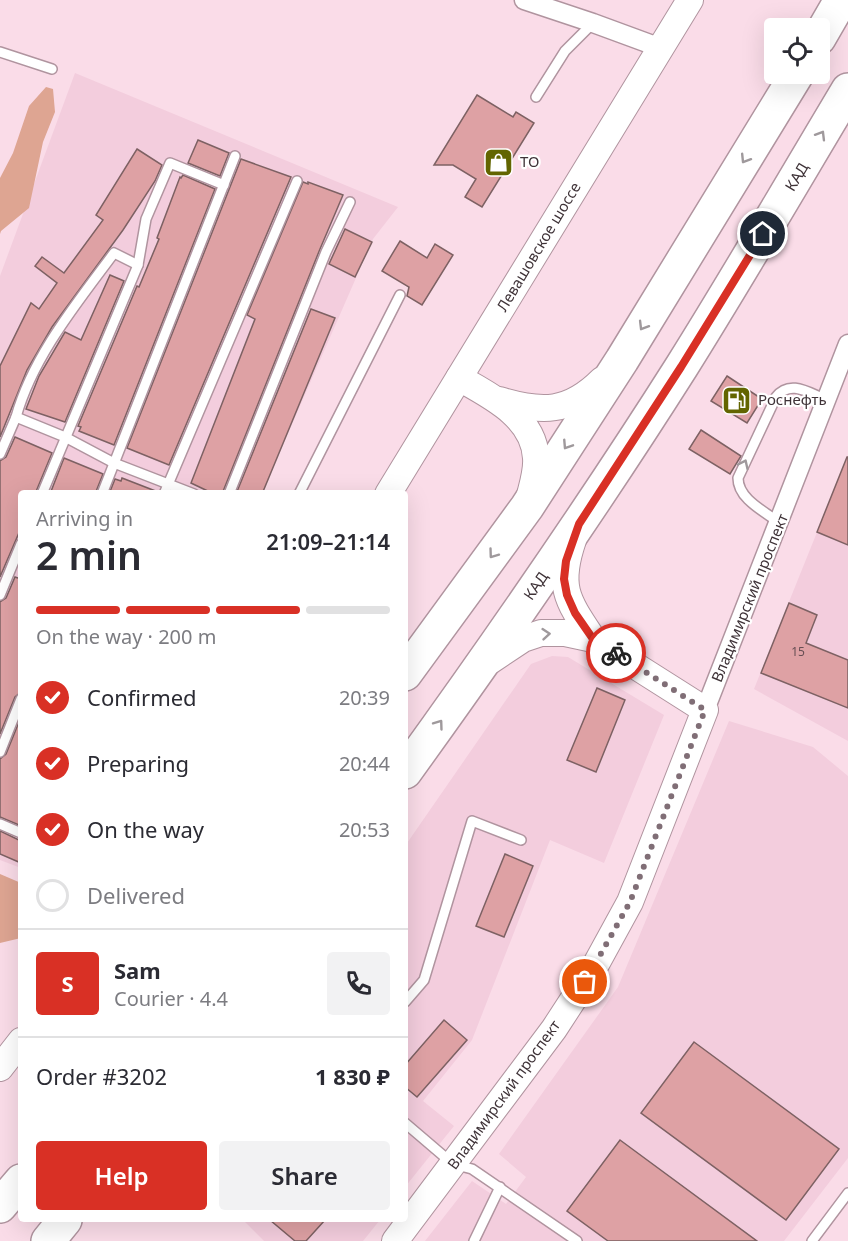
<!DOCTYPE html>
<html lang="en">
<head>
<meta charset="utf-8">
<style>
  :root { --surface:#fff; --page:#f2f2f3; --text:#2b2b33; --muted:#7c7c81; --line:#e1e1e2; --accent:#d93025 }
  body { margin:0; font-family:"Noto Sans",sans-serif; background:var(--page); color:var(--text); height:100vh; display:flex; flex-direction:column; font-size:22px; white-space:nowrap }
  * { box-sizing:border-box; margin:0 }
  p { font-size:20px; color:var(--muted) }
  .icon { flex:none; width:33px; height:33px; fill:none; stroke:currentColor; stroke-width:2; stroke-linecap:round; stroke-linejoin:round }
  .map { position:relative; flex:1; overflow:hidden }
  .side { position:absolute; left:18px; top:490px; width:390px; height:732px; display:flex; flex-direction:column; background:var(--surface); border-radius:6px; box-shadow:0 6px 24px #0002 }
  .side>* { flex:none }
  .controls { position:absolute; left:764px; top:18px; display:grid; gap:12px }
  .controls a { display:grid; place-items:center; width:66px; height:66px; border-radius:6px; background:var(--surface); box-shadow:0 6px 24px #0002; font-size:30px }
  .pin { position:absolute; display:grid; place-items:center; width:51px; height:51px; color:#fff; margin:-26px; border:3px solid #fff; border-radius:50%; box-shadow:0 2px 6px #0007 }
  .courier { position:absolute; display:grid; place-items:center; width:60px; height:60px; margin:-30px; border:4px solid #d93025; border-radius:50%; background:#fff; color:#222; box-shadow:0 2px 8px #0007 }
  .summary em { font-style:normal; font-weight:600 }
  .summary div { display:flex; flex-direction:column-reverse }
  .summary { display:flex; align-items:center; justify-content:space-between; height:102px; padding:0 18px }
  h1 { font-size:39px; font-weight:600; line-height:45px }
  .bar { display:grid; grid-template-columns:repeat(4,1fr); gap:9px 6px; align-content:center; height:72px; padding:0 18px }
  .bar i { height:8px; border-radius:4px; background:var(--line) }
  .bar .selected { background:var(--accent) }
  .bar p { grid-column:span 4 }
  .line { display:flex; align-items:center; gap:15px; padding:0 18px; border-top:2px solid var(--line) }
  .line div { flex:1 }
  .round { display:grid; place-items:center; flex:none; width:63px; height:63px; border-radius:6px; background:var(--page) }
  ol { padding:0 18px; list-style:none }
  li { display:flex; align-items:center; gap:18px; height:66px }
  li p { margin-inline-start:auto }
  li .icon { padding:6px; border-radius:50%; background:var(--accent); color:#fff; stroke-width:4 }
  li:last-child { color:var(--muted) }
  li i { width:33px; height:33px; border:3px solid var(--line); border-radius:50% }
  .button { display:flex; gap:12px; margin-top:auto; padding:12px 18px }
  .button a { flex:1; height:69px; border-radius:6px; background:var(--accent); color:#fff; font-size:24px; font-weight:600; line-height:69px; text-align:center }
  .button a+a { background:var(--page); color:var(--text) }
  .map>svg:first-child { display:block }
  .built { fill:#f3cddd }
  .forest { fill:#dea592 }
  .building { fill:#dea1a4; stroke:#7d6163; stroke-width:1.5 }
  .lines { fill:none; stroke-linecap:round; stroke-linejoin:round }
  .lane-casing { stroke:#b0949f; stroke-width:12 }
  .street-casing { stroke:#b0949f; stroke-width:21 }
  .secondary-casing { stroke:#b0949f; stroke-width:28 }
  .highway-casing { stroke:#b0949f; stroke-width:36 }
  .lane { stroke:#fff; stroke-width:9 }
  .street { stroke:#fff; stroke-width:18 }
  .secondary { stroke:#fff; stroke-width:26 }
  .highway { stroke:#fff; stroke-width:33 }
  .oneway { stroke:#9f999c }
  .done { stroke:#806e76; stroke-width:6; stroke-dasharray:0 10.8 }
  .route { stroke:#d93025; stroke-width:8 }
  .labels { text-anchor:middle; stroke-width:4.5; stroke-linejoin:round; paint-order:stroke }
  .number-label { font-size:12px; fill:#674e53 }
  .poi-label { font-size:15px; fill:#3f3338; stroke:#fff; text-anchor:start }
  .street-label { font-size:15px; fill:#3f3338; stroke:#fff }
</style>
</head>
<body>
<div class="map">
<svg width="848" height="1241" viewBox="0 0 848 1241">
  <rect width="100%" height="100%" fill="#fadce8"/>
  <g class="built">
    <path d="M75,73L398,207L373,239L262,493L21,494V868L0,860V276Z"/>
    <path d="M848,455V741L754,689Z"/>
    <path d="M552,656L568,657L664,715L604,863L550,840L472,1040L423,1101L454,1126L405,1187V846L531,664Z"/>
    <path d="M729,721L813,747L848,776V1158L784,1241H425L472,1181L506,1204L526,1177L499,1154L618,987Z"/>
    <path d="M243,1220H380L363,1241H264Z"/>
  </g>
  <g class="forest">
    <path d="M46,87L53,89L55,112L43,142L29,208L1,231L0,234V178L13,153L29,106Z"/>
    <path d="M0,874L21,883V938L0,943Z"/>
  </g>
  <g class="building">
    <path d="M477,95L513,117L516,112L534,123L482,207L465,197L476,179L453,165H434Z"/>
    <path d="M198,140L229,153L220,176L188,163Z"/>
    <path d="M137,149L162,165L155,181L123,230L52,327L27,370L0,437V366L31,303L39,309L57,283L35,266L42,257L64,273L103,220L96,215Z"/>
    <path d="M241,159L291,177L169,465L127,448Z"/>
    <path d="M183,175L215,189L114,445L79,431L81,427L78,426L137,286L139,287L159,239L157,238L180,177L181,178Z"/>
    <path d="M303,182L308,184V182L343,195L320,249L222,494H214L191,483L255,319L247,315Z"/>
    <path d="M345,229L372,242L355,277L329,264Z"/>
    <path d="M400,241L427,258L435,244L453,255L422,305L407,296L409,287L382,271Z"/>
    <path d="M110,275L124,281L65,422L26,409L39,376L65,332L81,340Z"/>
    <path d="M311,309L335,318L262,494H236Z"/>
    <path d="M727,376L762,399L747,423L711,401Z"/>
    <path d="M701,430L741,456L730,474L689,449Z"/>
    <path d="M15,437L52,453L35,494H21V528L0,577V461L6,457Z"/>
    <path d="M847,457H848V545L817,532Z"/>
    <path d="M64,458L103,474L95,494H50Z"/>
    <path d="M122,478L158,492L157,494H109L115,479L121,481Z"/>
    <path d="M15,577L21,579V692L15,697L0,734V602L6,598Z"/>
    <path d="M789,603L817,615L806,643L848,660V708L761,673Z"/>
    <path d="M597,688L625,700L596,772L567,760Z"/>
    <path d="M21,717V821L19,825L0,817V759L6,754Z"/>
    <path d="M0,831L21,841V863L0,854Z"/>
    <path d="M505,854L533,866L504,937L476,926Z"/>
    <path d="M444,1020L467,1040L417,1097L405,1087V1065Z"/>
    <path d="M694,1042L839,1149L786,1220L641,1113Z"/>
    <path d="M620,1140L757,1241H608L567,1211Z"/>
    <path d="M270,1220H325L306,1241H295Z"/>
  </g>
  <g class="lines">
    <defs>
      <g id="lane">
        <path d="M0,52L52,69"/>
        <path d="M536,97L565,51L593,23"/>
        <path d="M16,417C33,356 77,303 114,253L138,265"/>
        <path d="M0,454L16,417L65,437L114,463L194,494"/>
        <path d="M42,494L138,265L146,219L170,163L224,185"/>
        <path d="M102,494L235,156"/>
        <path d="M164,494L297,181"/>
        <path d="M229,494L326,252L350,202"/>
        <path d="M299,494L400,295"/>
        <path d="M780,523C764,511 738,499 738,478L776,397C790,379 809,393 827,400"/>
        <path d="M0,595L21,544"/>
        <path d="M0,752L21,699"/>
        <path d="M0,824L21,833"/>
        <path d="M405,1002L424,980L472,821L521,840"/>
        <path d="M405,1123L453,1164L472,1169L577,1241"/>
        <path d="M474,1241L500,1187"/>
        <path d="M812,1241L848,1193"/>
      </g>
      <g id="street">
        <path d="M524,0L593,23L661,48"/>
        <path d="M705,710L848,344"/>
      </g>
      <g id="secondary">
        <path d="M459,378C491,396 534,417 536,458C537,470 533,483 530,495"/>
        <path d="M499,400C542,413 569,413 602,380"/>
        <path d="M388,494L690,0"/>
        <path d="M573,540C557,587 567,600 593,639"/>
        <path d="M0,1068L21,1041"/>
        <path d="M395,1241L554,1029L595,966L630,902L705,710L593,639L565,633H541L523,639L490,661"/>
      </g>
      <g id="highway">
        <path d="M819,38L841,0"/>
        <path d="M405,674L527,507L622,360L797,74"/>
        <path d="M405,772C501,639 594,505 682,366C739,275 793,182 848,90"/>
        <path d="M0,1206L21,1181"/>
        <path d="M48,1241L65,1220"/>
      </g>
    </defs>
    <use href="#lane" class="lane-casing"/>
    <use href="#street" class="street-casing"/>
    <use href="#secondary" class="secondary-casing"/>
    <use href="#highway" class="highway-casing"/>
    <use href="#lane" class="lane"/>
    <use href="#street" class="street"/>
    <use href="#secondary" class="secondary"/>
    <use href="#highway" class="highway"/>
  </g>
  <defs><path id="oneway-chevron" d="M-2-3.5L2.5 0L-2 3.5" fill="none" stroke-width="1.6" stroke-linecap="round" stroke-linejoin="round" transform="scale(1.5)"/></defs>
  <g class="oneway">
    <use href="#oneway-chevron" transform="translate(821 135) rotate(-59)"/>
    <use href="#oneway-chevron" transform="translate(745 159) rotate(122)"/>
    <use href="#oneway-chevron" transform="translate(643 326) rotate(121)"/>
    <use href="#oneway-chevron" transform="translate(567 445) rotate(123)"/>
    <use href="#oneway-chevron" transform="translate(744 464) rotate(-65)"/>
    <use href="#oneway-chevron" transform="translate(493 554) rotate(126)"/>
    <use href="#oneway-chevron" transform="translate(546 634) rotate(-5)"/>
    <use href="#oneway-chevron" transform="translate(439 724) rotate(-54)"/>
  </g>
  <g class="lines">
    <path class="done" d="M585,982L630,902L705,710L616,653"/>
    <path class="route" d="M616,653L593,639L575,613L567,595L564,579L566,561L579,524L681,367L763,234"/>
  </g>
  <defs>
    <symbol id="shop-square" viewBox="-11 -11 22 22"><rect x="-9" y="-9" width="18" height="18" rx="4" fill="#626500" stroke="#fff"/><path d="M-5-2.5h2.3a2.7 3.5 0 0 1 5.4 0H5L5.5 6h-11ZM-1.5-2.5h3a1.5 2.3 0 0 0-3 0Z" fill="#fff"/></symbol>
    <symbol id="fuel-square" viewBox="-11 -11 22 22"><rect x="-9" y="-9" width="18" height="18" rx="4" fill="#626500" stroke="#fff"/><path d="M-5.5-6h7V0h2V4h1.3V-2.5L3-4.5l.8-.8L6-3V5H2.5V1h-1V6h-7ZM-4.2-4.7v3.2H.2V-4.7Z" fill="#fff"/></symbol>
  </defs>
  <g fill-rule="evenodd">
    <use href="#shop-square" x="482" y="146" width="33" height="33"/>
    <use href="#fuel-square" x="720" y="384" width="33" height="33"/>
  </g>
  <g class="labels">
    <g class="number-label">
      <text x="798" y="656">15</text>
    </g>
    <g class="poi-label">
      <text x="520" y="167">ТО</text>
      <text x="758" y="405">Роснефть</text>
    </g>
    <g class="street-label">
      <text transform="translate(797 177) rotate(-59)" y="5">КАД</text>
      <text transform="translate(539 247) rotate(-59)" y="5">Левашовское шоссе</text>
      <text transform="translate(536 586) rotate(-56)" y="5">КАД</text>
      <text transform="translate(750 598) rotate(-68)" y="5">Владимирский проспект</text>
      <text transform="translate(504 1095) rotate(-54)" y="5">Владимирский проспект</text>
    </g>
  </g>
</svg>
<div class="controls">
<a><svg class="icon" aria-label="locate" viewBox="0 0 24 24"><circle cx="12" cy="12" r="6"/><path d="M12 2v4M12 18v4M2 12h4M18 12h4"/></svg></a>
</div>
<div class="pin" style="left:585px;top:982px;background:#ea580c"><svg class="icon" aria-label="bag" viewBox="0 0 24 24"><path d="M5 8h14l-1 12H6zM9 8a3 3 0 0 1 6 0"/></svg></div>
<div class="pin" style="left:763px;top:234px;background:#1f2937"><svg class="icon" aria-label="home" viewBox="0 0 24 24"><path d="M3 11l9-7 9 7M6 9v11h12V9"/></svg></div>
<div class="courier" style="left:616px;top:653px"><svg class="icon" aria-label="bike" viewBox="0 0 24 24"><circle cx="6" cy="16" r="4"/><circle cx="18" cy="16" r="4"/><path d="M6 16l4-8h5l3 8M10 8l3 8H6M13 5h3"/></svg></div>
<section class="side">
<div class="summary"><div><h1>2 min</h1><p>Arriving in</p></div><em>21:09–21:14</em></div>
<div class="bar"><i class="selected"></i><i class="selected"></i><i class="selected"></i><i></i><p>On the way · 200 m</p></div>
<ol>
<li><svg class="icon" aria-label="check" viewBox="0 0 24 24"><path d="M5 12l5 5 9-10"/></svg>Confirmed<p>20:39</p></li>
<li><svg class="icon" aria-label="check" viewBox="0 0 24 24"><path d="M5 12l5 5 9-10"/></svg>Preparing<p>20:44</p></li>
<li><svg class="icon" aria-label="check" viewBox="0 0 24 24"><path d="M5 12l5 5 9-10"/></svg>On the way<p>20:53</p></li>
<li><i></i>Delivered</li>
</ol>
<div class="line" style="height:108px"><b class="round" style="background:var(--accent);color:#fff">S</b><div><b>Sam</b><p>Courier · 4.4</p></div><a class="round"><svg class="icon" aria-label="phone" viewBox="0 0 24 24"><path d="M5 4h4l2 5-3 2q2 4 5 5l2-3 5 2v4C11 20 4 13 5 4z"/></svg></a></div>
<div class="line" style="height:78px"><div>Order #3202</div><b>1 830 ₽</b></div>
<div class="button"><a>Help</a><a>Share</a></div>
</section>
</div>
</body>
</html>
